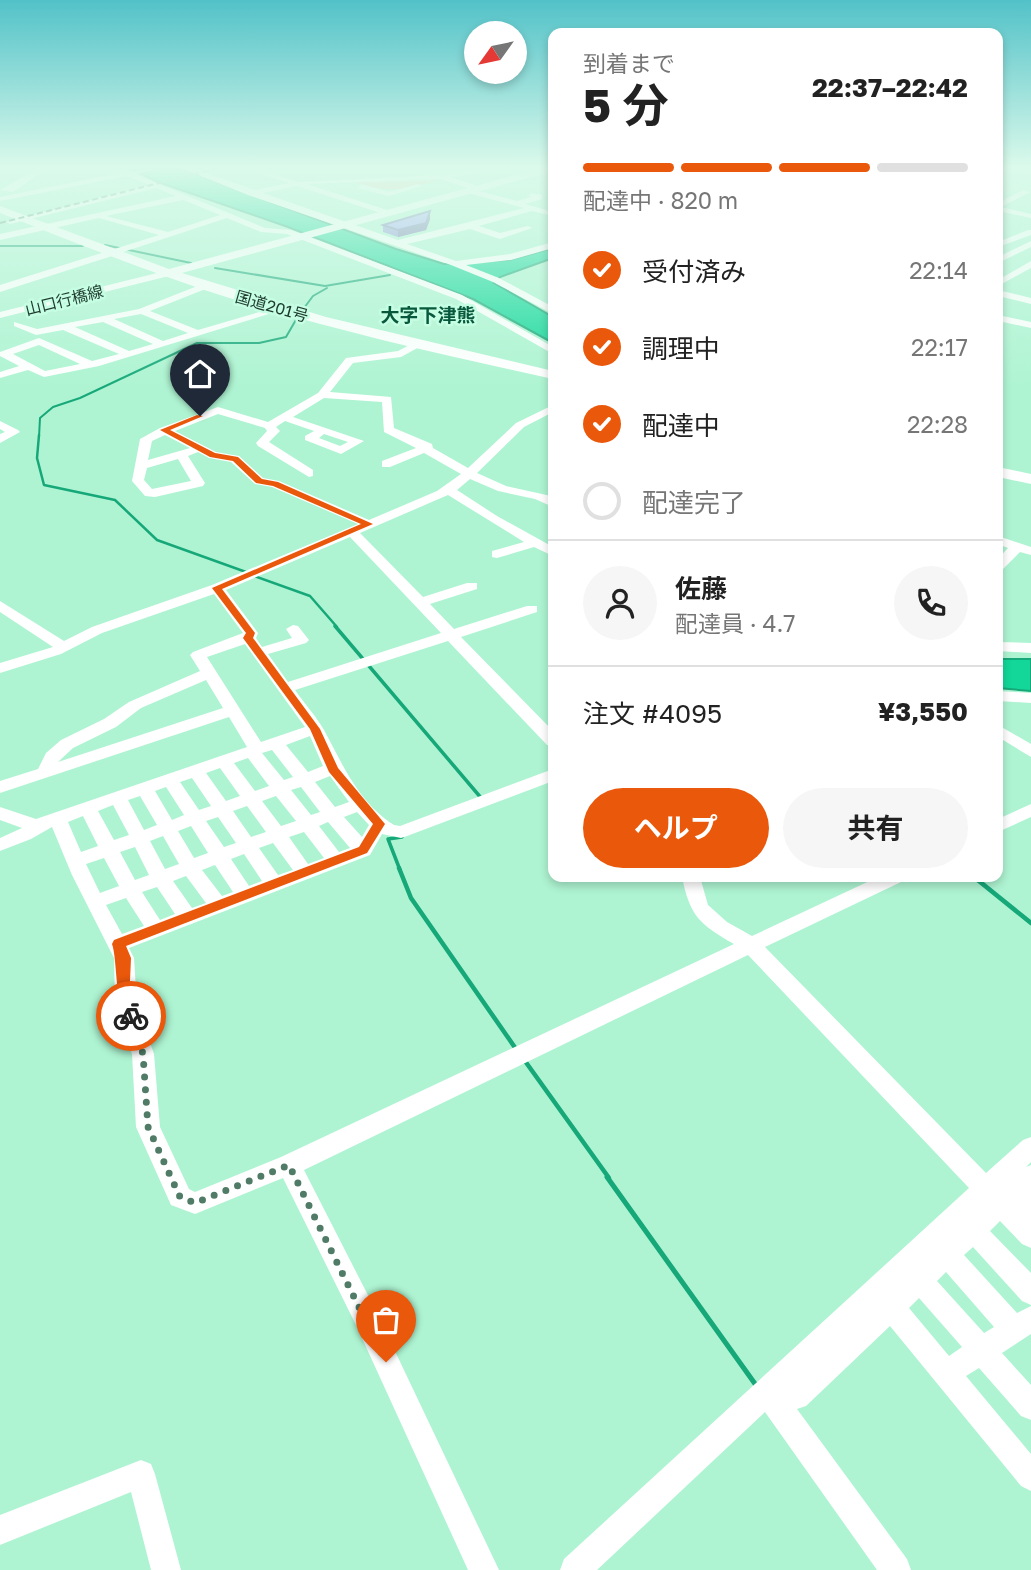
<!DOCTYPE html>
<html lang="ja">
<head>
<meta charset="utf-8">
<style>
  :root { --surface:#fff; --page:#f6f6f6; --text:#222; --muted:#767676; --line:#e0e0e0; --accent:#ea580c }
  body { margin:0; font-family:"Golos Text","Noto Sans JP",sans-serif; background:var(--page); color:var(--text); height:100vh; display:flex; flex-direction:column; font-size:26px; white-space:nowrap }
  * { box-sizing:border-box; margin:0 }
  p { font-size:23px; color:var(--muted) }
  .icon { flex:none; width:38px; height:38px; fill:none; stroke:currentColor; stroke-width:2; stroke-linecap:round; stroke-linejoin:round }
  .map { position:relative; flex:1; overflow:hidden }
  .details { position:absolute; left:548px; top:28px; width:455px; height:854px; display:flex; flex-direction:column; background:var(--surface); border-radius:14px; box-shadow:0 4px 10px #0003 }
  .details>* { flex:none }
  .needle { width:46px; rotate:237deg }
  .tools { position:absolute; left:464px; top:21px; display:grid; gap:14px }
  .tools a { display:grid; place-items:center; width:63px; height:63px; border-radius:50%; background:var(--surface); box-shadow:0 4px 10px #0003; font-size:35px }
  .pin { position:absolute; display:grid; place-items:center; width:60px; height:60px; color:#fff; margin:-72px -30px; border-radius:50% 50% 50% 0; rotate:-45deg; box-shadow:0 0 7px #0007 }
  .pin .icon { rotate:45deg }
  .courier { position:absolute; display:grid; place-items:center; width:70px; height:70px; margin:-35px; border:5px solid #ea580c; border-radius:50%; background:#fff; color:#222; box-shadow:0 2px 9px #0007 }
  .head em { font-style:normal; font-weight:700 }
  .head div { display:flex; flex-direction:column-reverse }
  .head { display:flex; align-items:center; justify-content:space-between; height:119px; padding:0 35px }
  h1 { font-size:46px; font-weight:700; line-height:52px }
  .bar { display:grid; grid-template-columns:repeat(4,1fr); gap:10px 7px; align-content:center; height:84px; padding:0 35px }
  .bar i { height:9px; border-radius:5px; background:var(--line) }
  .bar .active { background:var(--accent) }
  .bar p { grid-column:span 4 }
  .line { display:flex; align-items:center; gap:18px; padding:0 35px; border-top:2px solid var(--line) }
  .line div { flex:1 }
  .round { display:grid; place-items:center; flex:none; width:74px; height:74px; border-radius:37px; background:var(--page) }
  ol { padding:0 35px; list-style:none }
  li { display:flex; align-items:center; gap:21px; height:77px }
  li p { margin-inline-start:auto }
  li .icon { padding:7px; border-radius:50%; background:var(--accent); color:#fff; stroke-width:4 }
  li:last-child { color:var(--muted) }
  li i { width:38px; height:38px; border:4px solid var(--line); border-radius:50% }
  .primary-button { display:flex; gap:14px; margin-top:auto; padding:14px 35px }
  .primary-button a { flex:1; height:80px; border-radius:42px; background:var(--accent); color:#fff; font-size:28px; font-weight:700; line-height:80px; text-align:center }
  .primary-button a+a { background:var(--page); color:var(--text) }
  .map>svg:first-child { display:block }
  .green { fill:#f8bda4 }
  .water { fill:#12d799; stroke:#16a879; stroke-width:2 }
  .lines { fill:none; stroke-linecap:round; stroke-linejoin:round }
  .stream-far4 { stroke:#16a879; stroke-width:2 }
  .stream-far3 { stroke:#16a879; stroke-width:2.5 }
  .stream-far2 { stroke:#16a879; stroke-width:3.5 }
  .stream-far1 { stroke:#16a879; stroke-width:4.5 }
  .stream { stroke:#16a879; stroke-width:5 }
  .minor { fill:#fff; fill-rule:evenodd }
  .major { fill:#fff; fill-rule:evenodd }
  .highway { fill:#fff; fill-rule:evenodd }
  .rail { stroke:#6a9d85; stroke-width:2; stroke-dasharray:6 3.5; stroke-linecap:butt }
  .wall { fill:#8a89d9 }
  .shaded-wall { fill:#716fb0 }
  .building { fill:#a19ffc; stroke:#716fb0; stroke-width:2 }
  .route { fill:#ea580c }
  .done { stroke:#507c67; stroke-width:7; stroke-dasharray:0 12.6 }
  .labels { text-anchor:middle; stroke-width:5; stroke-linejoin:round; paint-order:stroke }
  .far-street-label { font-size:16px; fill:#1e3b2e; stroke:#c6fee3 }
  .far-quarter-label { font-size:19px; font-weight:bold; fill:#08583d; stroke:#c6fee3 }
</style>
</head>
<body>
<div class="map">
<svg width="1031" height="1570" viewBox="0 0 1031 1570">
  <rect width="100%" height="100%" fill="#aef4d2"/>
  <path class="green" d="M441,180C402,190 393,194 353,182Z"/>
  <g class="water">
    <path d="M129,168H179L396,249L444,264L509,260L553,248V258L500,277L494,283L553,317V343L473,299L288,227L158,182Z"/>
    <path d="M998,659H1031V691L998,688Z"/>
  </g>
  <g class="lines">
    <g class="stream-far4">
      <path d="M105,245L191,263"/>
      <path d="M0,246H83"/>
      <path d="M215,268L325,286L390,275"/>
      <path d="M301,312L313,296L327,288"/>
      <path d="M39,437L40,418L53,407L80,398L197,343H259L286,337L297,318"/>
    </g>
    <g class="stream-far3">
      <path d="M39,435L37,458L44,485L115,500L157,540L246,572"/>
      <path d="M254,576L310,596L337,627"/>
    </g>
    <g class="stream-far2">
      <path d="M335,626L482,799"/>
      <path d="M400,870L388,839L402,837"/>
    </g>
    <g class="stream-far1">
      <path d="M399,868L411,898L516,1049"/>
      <path d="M974,877L1031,923"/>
      <path d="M525,1061L609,1178"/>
    </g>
    <path class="stream" d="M607,1177L758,1388"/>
    <g class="minor">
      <path d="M39,168H48L13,192L0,190Z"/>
      <path d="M109,168L128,172L161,168L135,174L265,228L291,230L462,295L553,347V354L456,299L287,234L261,232L227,218L111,256L108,251L159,235L99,218L0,240V234L176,196L156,188L10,224L6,222L149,185L127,176L0,201V197L119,173ZM183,200L220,215L168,232L106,216Z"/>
      <path d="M181,168H192L255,190L289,183L245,168H256L298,182L442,175L498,168L495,171L451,177L481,187L479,191L517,201L531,197L528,195L532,193L542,195V199L525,204L553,212V216L532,211L479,226L500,233L528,226L532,228L500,239L470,229L407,244L456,261L510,254L553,242V248L511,260L466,265L499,278L553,307V314L493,282L451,265L248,195ZM441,179L470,189L468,193L524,208L398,240L263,193L297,186L387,215L390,211L307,184Z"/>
      <path d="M1001,168L1031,171V175L1005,170Z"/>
      <path d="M361,184L389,192L418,184L422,186L389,196L358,188Z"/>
      <path d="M1023,190L1030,192L1001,207L1031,214V218L998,211V203Z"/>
      <path d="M1028,230H1031V235L998,247V242Z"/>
      <path d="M1031,241V247L998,263V257Z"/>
      <path d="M1031,261V268L998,286V280Z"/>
      <path d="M205,283L208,284V288L150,311L198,330L280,306L285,309L99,366L44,377L28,370L0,378V372L19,366L0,356V352L39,338L92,361L119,354L63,330L36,335L14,326V322L37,329L139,309ZM141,314L188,333L163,341L114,319ZM103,322L153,344L129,351L75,327ZM39,345L80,364L45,371L13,354Z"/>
      <path d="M998,290L1031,298V304L998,296Z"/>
      <path d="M998,315L1031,322V328L998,321Z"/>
      <path d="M417,341L421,342V346L401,357L353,363L330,392L391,397L394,428L432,444L433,448L468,468L516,423L553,405V412L524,427L477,473L506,486L551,496L553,507L535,499L498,491L470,479L457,490L497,516L553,547V556L534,547L497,558L492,557V551L524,542L448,495L360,533L423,597L467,583H477V589L430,604L454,629L527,606H537V612L461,637L553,731V746L547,745L448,641L295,690C304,703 316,716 324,730C343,765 358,802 394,825L400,826L553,769V781L407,836L401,838L382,834L370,855L129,948L134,958L137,1005L154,1054L160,1127L189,1189L195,1192L281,1157L734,944C699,924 690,916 682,877H700L708,905L727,922L752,936L878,877H903L901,882L765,947L986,1173L1023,1140L1031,1137V1162L1026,1167L1031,1165V1248L1022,1244L1000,1221L990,1231L1031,1273V1305L1022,1301L973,1247L964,1255L1017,1313L1031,1306V1334L1002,1353L1031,1385V1420L1021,1416L979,1368L966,1376L1031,1454V1491L1021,1486L890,1326L806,1406L797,1409L907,1559L911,1570H877L765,1412L597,1570H560L564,1559L969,1188L748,955L304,1170L374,1307L499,1570H468L356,1325L283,1178L195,1214L171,1205L136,1127L132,1054L115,1005L114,958L72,875L52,827L31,839L0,851V838L22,828L0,820V807L36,819L247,747L229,717L0,793V781L38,769L46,753L61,740L104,719L129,702L200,671L190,655L193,652L243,633L214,594L102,633L61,654L0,673V663L53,647L0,612V601L64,641L92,627L212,585L358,524L272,487L255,484L231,462L209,458L198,452L188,456L205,483L203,486L155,497L145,496L132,481L140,439L160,428L218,407L268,422L318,393L346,358L398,351ZM324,398L382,402L384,432L416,448L382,461V467H390L424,453L461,474L437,491L369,520L279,481L263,478L239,456L216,452L175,431L218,414L265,428L267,431L256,443L258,446L309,477L313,476V470L269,442L280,431L276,427L285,421L314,431L305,436V440L341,454L364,441L293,417ZM324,434L348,442L340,446L319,438ZM165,435L190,448L148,460L152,441ZM178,459L191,481L152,489L144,480L147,468ZM350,537L441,633L288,682L268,654L306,643L309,640L298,626L293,625L286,629L292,638L262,647L256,638L258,633L226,590ZM245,644L305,727L261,742L207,657ZM206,680L223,708L58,762L73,748L116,727L141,708ZM310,736L323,766L308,772L286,745ZM272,750L293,777L284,780L262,753ZM248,758L269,786L255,791L234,763ZM220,768L240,796L226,801L206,773ZM330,776L349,802L335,807L315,782ZM192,778L211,806L199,810L180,782ZM166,787L184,815L172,820L155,791ZM301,787L320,812L311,815L291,790ZM140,796L157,825L144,830L128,800ZM276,796L296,821L281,826L262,801ZM113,805L129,835L114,840L98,811ZM247,806L266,832L251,837L233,811ZM357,812L369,825L362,837L344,817ZM83,816L98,846L81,852L68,822ZM218,817L236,843L224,847L206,821ZM328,822L350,848L339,852L319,826ZM191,826L208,853L194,858L178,831ZM304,832L324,858L308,864L289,837ZM163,836L179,864L165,869L150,841ZM273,843L293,870L278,875L259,848ZM135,847L149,875L135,880L120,852ZM244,854L262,881L249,886L231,859ZM104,858L119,886L100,893L86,864ZM215,865L233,892L222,896L202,870ZM186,876L206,903L192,908L173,881ZM157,887L175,914L160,920L142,892ZM126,898L144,926L122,934L106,905ZM946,1272L994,1327L984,1333L937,1281ZM919,1298L962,1347L949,1356L909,1308Z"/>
      <path d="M0,421L18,430L20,432L0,443V434L5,432L0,429Z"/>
      <path d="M998,536L1031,547V555L1020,552L1003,569L998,570V559L1008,548L998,544Z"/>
      <path d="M998,642L1031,643V653L998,651Z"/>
      <path d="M998,691L1031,693V703L998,701Z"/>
      <path d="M998,725L1031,744V757L998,737Z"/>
      <path d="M1031,804V817L998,832V819Z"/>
      <path d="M141,1460L151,1464L155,1474L181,1570H151L131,1492L0,1545V1515Z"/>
    </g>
    <g class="major">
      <path d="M111,250L116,253L115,255L0,292V285Z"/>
      <path d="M169,270L173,271V275L0,318V312Z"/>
    </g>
    <g class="highway">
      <path d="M541,168H553V171L182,273L326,317L553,371V379C448,356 342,332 239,301C158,276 79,244 0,213V206L169,269Z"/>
      <path d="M998,467L1031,474V484L998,477Z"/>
    </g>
    <path class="rail" d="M0,223L219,168"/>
  </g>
  <path class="wall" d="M430,211V219L426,230L398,237L383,232V225Z"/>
  <path class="shaded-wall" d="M430,211V219L426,230L398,237V230Z"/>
  <path class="building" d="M430,211L426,223L398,230L383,225Z"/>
  <linearGradient id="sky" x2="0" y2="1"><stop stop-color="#52c2c8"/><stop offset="0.43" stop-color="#dbfaeb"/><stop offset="1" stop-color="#dbfaeb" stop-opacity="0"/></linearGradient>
  <rect width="1031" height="388" fill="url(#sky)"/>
  <path class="route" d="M197,415L203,416L170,430L215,453L238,457L262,479L278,482L373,524L222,589L255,633L253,638L320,729L338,768L385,824L367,853L126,946L131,958L130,981L138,1016L131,1022C114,1015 118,960 112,944L114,940L359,847L373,824L329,772L310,729L243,638L246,633L212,588L361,524L273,486L256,483L233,461L210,457L160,430Z"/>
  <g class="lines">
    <path class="done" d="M131,1016L143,1054L148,1127L180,1197L195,1203L289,1165L386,1362"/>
  </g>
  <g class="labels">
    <g class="far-street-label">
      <text transform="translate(64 300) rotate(-14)" y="6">山口行橋線</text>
      <text transform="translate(272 306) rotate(16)" y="6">国道201号</text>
    </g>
    <g class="far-quarter-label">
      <text x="428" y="322">大字下津熊</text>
    </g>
  </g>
</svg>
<div class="tools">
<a><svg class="needle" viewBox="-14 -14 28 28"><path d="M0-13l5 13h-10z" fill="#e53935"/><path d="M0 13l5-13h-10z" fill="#767676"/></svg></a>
</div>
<div class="pin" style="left:386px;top:1362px;background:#ea580c"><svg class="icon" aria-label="bag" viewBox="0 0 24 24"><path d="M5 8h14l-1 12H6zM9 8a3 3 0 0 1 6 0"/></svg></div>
<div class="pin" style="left:200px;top:416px;background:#1f2937"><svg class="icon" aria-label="home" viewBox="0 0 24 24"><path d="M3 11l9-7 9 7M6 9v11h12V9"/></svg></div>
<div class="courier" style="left:131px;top:1016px"><svg class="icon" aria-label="bike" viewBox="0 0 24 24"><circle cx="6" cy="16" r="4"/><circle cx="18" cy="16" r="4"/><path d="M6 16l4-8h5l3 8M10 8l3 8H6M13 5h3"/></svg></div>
<section class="details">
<div class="head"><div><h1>5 分</h1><p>到着まで</p></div><em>22:37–22:42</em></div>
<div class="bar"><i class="active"></i><i class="active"></i><i class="active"></i><i></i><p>配達中 · 820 m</p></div>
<ol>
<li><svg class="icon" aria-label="check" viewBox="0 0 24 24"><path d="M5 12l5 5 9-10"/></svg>受付済み<p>22:14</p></li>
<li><svg class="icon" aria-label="check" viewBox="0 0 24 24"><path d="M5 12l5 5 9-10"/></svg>調理中<p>22:17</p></li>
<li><svg class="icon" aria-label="check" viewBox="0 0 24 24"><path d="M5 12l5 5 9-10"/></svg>配達中<p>22:28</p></li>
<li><i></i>配達完了</li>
</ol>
<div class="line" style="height:126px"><a class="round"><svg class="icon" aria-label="person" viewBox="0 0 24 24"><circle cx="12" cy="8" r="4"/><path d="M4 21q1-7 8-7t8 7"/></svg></a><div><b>佐藤</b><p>配達員 · 4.7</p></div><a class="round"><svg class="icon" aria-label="phone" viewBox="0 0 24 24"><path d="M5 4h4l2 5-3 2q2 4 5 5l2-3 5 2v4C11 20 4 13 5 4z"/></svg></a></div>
<div class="line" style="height:91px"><div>注文 #4095</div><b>¥3,550</b></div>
<div class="primary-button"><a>ヘルプ</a><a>共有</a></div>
</section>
</div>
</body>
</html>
